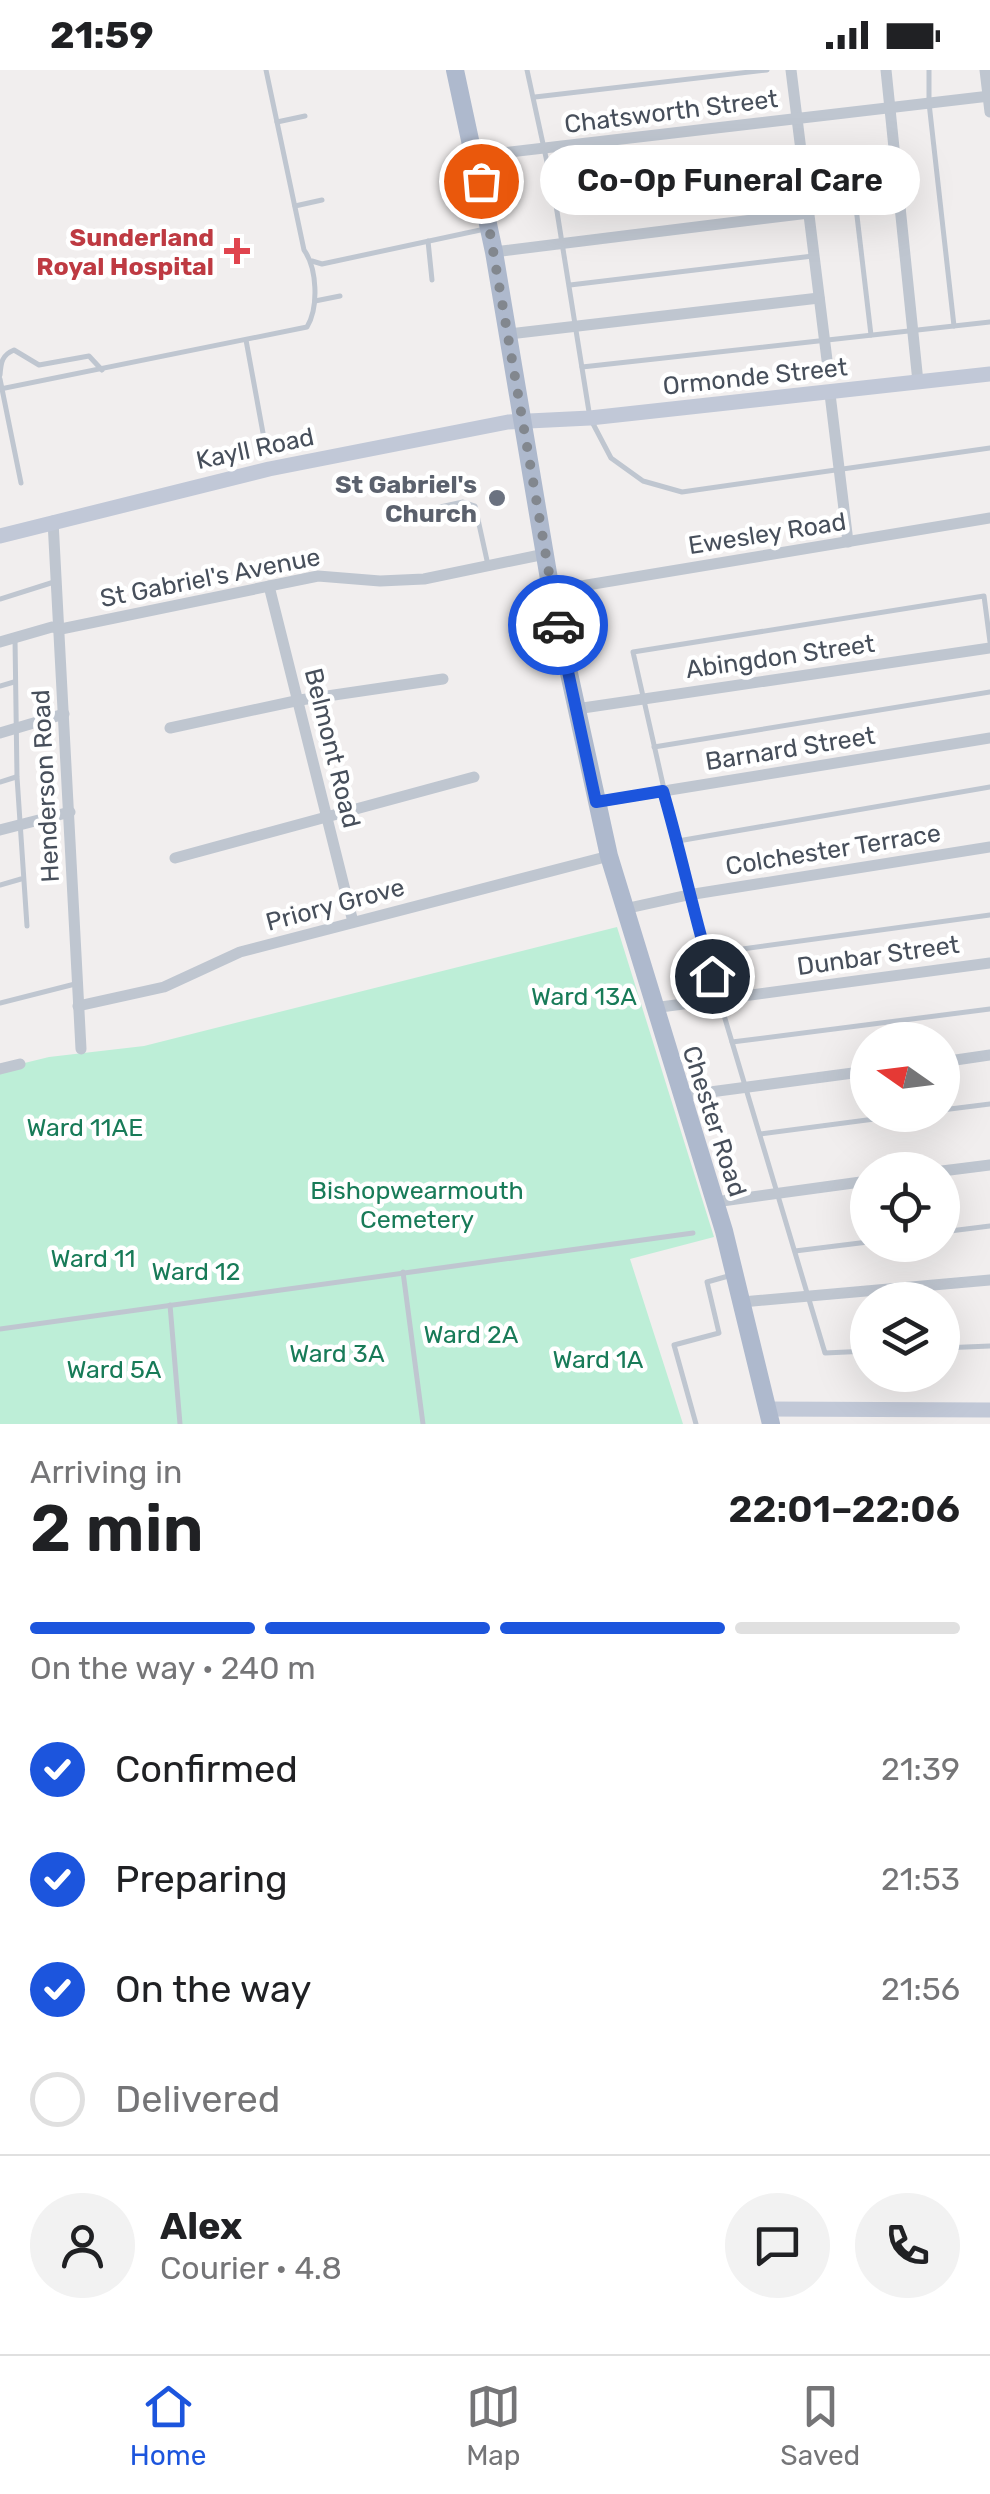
<!DOCTYPE html>
<html lang="en">
<head>
<meta charset="utf-8">
<style>
  :root { --surface:#fff; --page:#f2f2f2; --text:#202124; --muted:#757577; --line:#e0e0e0; --accent:#1c55dd }
  body { margin:0; font-family:Rubik,sans-serif; background:var(--page); color:var(--text); height:100vh; display:flex; flex-direction:column; font-size:38px; white-space:nowrap }
  * { box-sizing:border-box; margin:0 }
  p { font-size:32px; color:var(--muted) }
  .icon { flex:none; width:55px; height:55px; fill:none; stroke:currentColor; stroke-width:2; stroke-linecap:round; stroke-linejoin:round }
  .map { position:relative; height:1354px; overflow:hidden }
  .details { display:flex; flex-direction:column; background:var(--surface); flex:1 }
  .details>* { flex:none }
  .needle { width:65px; rotate:284deg }
  .tools { position:absolute; left:850px; top:952px; display:grid; gap:20px }
  .tools a { display:grid; place-items:center; width:110px; height:110px; border-radius:50%; background:var(--surface); box-shadow:0 10px 40px #0002; font-size:50px }
  .pin { position:absolute; display:grid; place-items:center; width:85px; height:85px; color:#fff; margin:-42px; border:5px solid #fff; border-radius:50%; box-shadow:0 2px 10px #0007 }
  .courier { position:absolute; display:grid; place-items:center; width:100px; height:100px; margin:-50px; border:8px solid #1c55dd; border-radius:50%; background:#fff; color:#222; box-shadow:0 2px 12px #0007 }
  .bubble { position:absolute; height:70px; border-radius:35px; background:var(--surface); box-shadow:0 10px 40px #0002; font-size:32px; font-weight:600; line-height:70px; text-align:center }
  .head em { font-style:normal; font-weight:600 }
  .head div { display:flex; flex-direction:column-reverse }
  .head { display:flex; align-items:center; justify-content:space-between; height:170px; padding:0 30px }
  h1 { font-size:65px; font-weight:600; line-height:75px }
  .bar { display:grid; grid-template-columns:repeat(4,1fr); gap:15px 10px; align-content:center; height:120px; padding:0 30px }
  .bar i { height:12px; border-radius:8px; background:var(--line) }
  .bar .active { background:var(--accent) }
  .bar p { grid-column:span 4 }
  .line { display:flex; align-items:center; gap:25px; padding:0 30px; border-top:2px solid var(--line) }
  .line div { flex:1 }
  .round { display:grid; place-items:center; flex:none; width:105px; height:105px; border-radius:52px; background:var(--page) }
  ol { padding:0 30px; list-style:none }
  li { display:flex; align-items:center; gap:30px; height:110px }
  li p { margin-inline-start:auto }
  li .icon { padding:10px; border-radius:50%; background:var(--accent); color:#fff; stroke-width:4 }
  li:last-child { color:var(--muted) }
  li i { width:55px; height:55px; border:5px solid var(--line); border-radius:50% }
  .status { display:flex; justify-content:space-between; align-items:center; height:70px; padding:0 50px; background:var(--surface); direction:ltr }
  .status svg { height:28px; fill:currentColor }
  .dock { display:flex; justify-content:space-around; align-items:center; height:140px; border-top:2px solid var(--line); background:var(--surface); font-size:28px; color:var(--muted) }
  .dock a { display:grid; justify-items:center; gap:5px }
  .dock .active { color:var(--accent) }
  .map>svg:first-child { display:block }
  .green { fill:#bdeed7 }
  .lines { fill:none; stroke-linecap:round; stroke-linejoin:round }
  .lane { stroke:#bfc6d0; stroke-width:5 }
  .street { stroke:#bfc6d0; stroke-width:11 }
  .secondary { stroke:#c1c8d7; stroke-width:15 }
  .primary { stroke:#aeb9cd; stroke-width:18 }
  .done { stroke:#82878e; stroke-width:10; stroke-dasharray:0 18 }
  .route { stroke:#1c55dd; stroke-width:12 }
  .health-dot { fill:#e0444e; stroke:#fff; stroke-width:4 }
  .worship-dot { fill:#6b7280; stroke:#fff; stroke-width:4 }
  .labels { text-anchor:middle; stroke-width:9; stroke-linejoin:round; paint-order:stroke }
  .street-label { font-size:25px; fill:#474f5b; stroke:#fff }
  .health-label { font-size:25px; font-weight:bold; fill:#be3a42; stroke:#fff; text-anchor:end }
  .worship-label { font-size:25px; font-weight:bold; fill:#5b616d; stroke:#fff; text-anchor:end }
  .park-label { font-size:25px; fill:#187b58; stroke:#fff }
</style>
</head>
<body>
<div class="status"><b>21:59</b><svg viewBox="0 0 49 12"><path d="M0 12V9h3v3zM5 12V6h3v6zM10 12V3h3v9zM15 12V0h3v12zM26 1h20v11H26zM47 4h2v5h-2z"/></svg></div>
<div class="map">
<svg width="990" height="1354" viewBox="0 0 990 1354">
  <rect width="100%" height="100%" fill="#f1eeee"/>
  <path class="green" d="M617,857L714,1167L630,1189L683,1354H0V999L49,987L144,976Z"/>
  <g class="lines">
    <g class="lane">
      <path d="M527,0L555,129L590,348L611,388L643,411L682,422L990,378"/>
      <path d="M929,0V33L954,256"/>
      <path d="M535,27L767,0"/>
      <path d="M277,52L305,46"/>
      <path d="M851,95L871,265"/>
      <path d="M555,129L895,91"/>
      <path d="M295,136L322,130"/>
      <path d="M428,171L432,210"/>
      <path d="M312,191L322,194L485,159"/>
      <path d="M570,215L813,186"/>
      <path d="M315,231L340,226"/>
      <path d="M246,270L263,363"/>
      <path d="M582,297L990,252"/>
      <path d="M0,305C1,292 2,285 14,280L39,295L89,286L102,300"/>
      <path d="M0,309L21,413"/>
      <path d="M0,319L307,257C319,237 317,198 304,180L266,0"/>
      <path d="M431,439L463,432L475,436L488,495"/>
      <path d="M0,529L54,512"/>
      <path d="M15,569L17,707L27,856"/>
      <path d="M0,616L14,612"/>
      <path d="M654,677L990,622"/>
      <path d="M0,712L16,707"/>
      <path d="M678,771L990,717"/>
      <path d="M0,815L21,809"/>
      <path d="M706,884L990,845"/>
      <path d="M0,933L75,914"/>
      <path d="M732,972L990,939"/>
      <path d="M942,1040L990,1034"/>
      <path d="M760,1064L905,1045"/>
      <path d="M942,1162L990,1156"/>
      <path d="M795,1181L868,1172"/>
      <path d="M403,1202L423,1354"/>
      <path d="M170,1235L180,1354"/>
      <path d="M0,1259L693,1163"/>
      <path d="M942,1278L990,1276"/>
      <path d="M868,1281L825,1283L688,825L633,582L984,526L990,572"/>
      <path d="M696,1354L674,1275L719,1263L707,1212L732,1205"/>
    </g>
    <g class="street">
      <path d="M791,0L828,298"/>
      <path d="M886,0L918,312"/>
      <path d="M985,0L990,42"/>
      <path d="M476,86L990,26"/>
      <path d="M494,182L809,143"/>
      <path d="M509,264L819,228"/>
      <path d="M830,324L848,472"/>
      <path d="M53,451L81,979"/>
      <path d="M269,516L353,852"/>
      <path d="M551,521L990,448"/>
      <path d="M0,572L52,557L61,559L318,506L380,511L424,509L545,484"/>
      <path d="M576,639L990,578"/>
      <path d="M170,658L300,630L443,609"/>
      <path d="M0,663L64,644"/>
      <path d="M596,732L990,668"/>
      <path d="M0,760L70,742"/>
      <path d="M175,788L474,707"/>
      <path d="M624,839L688,825L990,777"/>
      <path d="M78,936L164,917L240,882L609,786"/>
      <path d="M653,938L990,893"/>
      <path d="M942,992L990,985"/>
      <path d="M0,999L20,994"/>
      <path d="M680,1026L868,1001"/>
      <path d="M942,1101L990,1095"/>
      <path d="M715,1132L868,1111"/>
      <path d="M742,1232L990,1210"/>
    </g>
    <g class="secondary">
      <path d="M0,466L269,399L508,352L590,348L990,304"/>
      <path d="M767,1339L990,1340"/>
    </g>
    <path class="primary" d="M455,0L494,182L551,521L609,786L724,1161L771,1354"/>
  </g>
  <g class="lines">
    <path class="done" d="M481,111L558,555"/>
    <path class="route" d="M558,555L596,732L663,721C681,783 694,845 712,906"/>
  </g>
  <path class="health-dot" d="M232 166h10v10h10v10h-10v10h-10v-10h-10v-10h10z"/>
  <circle class="worship-dot" cx="497" cy="428" r="10"/>
  <g class="labels">
    <g class="street-label">
      <text transform="translate(671 41) rotate(-7)" y="9">Chatsworth Street</text>
      <text transform="translate(755 306) rotate(-6)" y="9">Ormonde Street</text>
      <text transform="translate(255 378) rotate(-12)" y="9">Kayll Road</text>
      <text transform="translate(767 463) rotate(-9)" y="9">Ewesley Road</text>
      <text transform="translate(210 507) rotate(-11)" y="9">St Gabriel's Avenue</text>
      <text transform="translate(780 586) rotate(-8)" y="9">Abingdon Street</text>
      <text transform="translate(333 678) rotate(76)" y="9">Belmont Road</text>
      <text transform="translate(790 678) rotate(-9)" y="9">Barnard Street</text>
      <text transform="translate(45 716) rotate(-93)" y="9">Henderson Road</text>
      <text transform="translate(833 779) rotate(-9)" y="9">Colchester Terrace</text>
      <text transform="translate(335 834) rotate(-15)" y="9">Priory Grove</text>
      <text transform="translate(878 885) rotate(-8)" y="9">Dunbar Street</text>
      <text transform="translate(715 1051) rotate(72)" y="9">Chester Road</text>
    </g>
    <g class="health-label">
      <text x="214" y="176">Sunderland<tspan x="214" dy="29">Royal Hospital</tspan></text>
    </g>
    <g class="worship-label">
      <text x="477" y="423">St Gabriel's<tspan x="477" dy="29">Church</tspan></text>
    </g>
    <g class="park-label">
      <text x="584" y="935">Ward 13A</text>
      <text x="85" y="1066">Ward 11AE</text>
      <text x="417" y="1129">Bishopwearmouth<tspan x="417" dy="29">Cemetery</tspan></text>
      <text x="93" y="1197">Ward 11</text>
      <text x="196" y="1210">Ward 12</text>
      <text x="471" y="1273">Ward 2A</text>
      <text x="337" y="1292">Ward 3A</text>
      <text x="598" y="1298">Ward 1A</text>
      <text x="114" y="1308">Ward 5A</text>
    </g>
  </g>
</svg>
<div class="tools">
<a><svg class="needle" viewBox="-14 -14 28 28"><path d="M0-13l5 13h-10z" fill="#e53935"/><path d="M0 13l5-13h-10z" fill="#757577"/></svg></a>
<a><svg class="icon" aria-label="locate" viewBox="0 0 24 24"><circle cx="12" cy="12" r="6"/><path d="M12 2v4M12 18v4M2 12h4M18 12h4"/></svg></a>
<a><svg class="icon" aria-label="layers" viewBox="0 0 24 24"><path d="M12 4l9 5-9 5-9-5zM3 14l9 5 9-5"/></svg></a>
</div>
<div class="pin" style="left:481px;top:111px;background:#ea580c"><svg class="icon" aria-label="bag" viewBox="0 0 24 24"><path d="M5 8h14l-1 12H6zM9 8a3 3 0 0 1 6 0"/></svg></div>
<div class="pin" style="left:712px;top:906px;background:#1f2937"><svg class="icon" aria-label="home" viewBox="0 0 24 24"><path d="M3 11l9-7 9 7M6 9v11h12V9"/></svg></div>
<div class="courier" style="left:558px;top:555px"><svg class="icon" aria-label="car" viewBox="0 0 24 24"><path d="M5 17H2v-5l4-1 3-4h7l3 4 3 1v5h-3M9 17h6M6 11h13"/><circle cx="7" cy="17" r="2"/><circle cx="17" cy="17" r="2"/></svg></div>
<div class="bubble" style="left:540px;top:75px;width:380px">Co-Op Funeral Care</div>
</div>
<section class="details">
<div class="head"><div><h1>2 min</h1><p>Arriving in</p></div><em>22:01–22:06</em></div>
<div class="bar"><i class="active"></i><i class="active"></i><i class="active"></i><i></i><p>On the way · 240 m</p></div>
<ol>
<li><svg class="icon" aria-label="check" viewBox="0 0 24 24"><path d="M5 12l5 5 9-10"/></svg>Confirmed<p>21:39</p></li>
<li><svg class="icon" aria-label="check" viewBox="0 0 24 24"><path d="M5 12l5 5 9-10"/></svg>Preparing<p>21:53</p></li>
<li><svg class="icon" aria-label="check" viewBox="0 0 24 24"><path d="M5 12l5 5 9-10"/></svg>On the way<p>21:56</p></li>
<li><i></i>Delivered</li>
</ol>
<div class="line" style="height:180px"><a class="round"><svg class="icon" aria-label="person" viewBox="0 0 24 24"><circle cx="12" cy="8" r="4"/><path d="M4 21q1-7 8-7t8 7"/></svg></a><div><b>Alex</b><p>Courier · 4.8</p></div><a class="round"><svg class="icon" aria-label="chat" viewBox="0 0 24 24"><path d="M4 5h16v11H9l-5 4z"/></svg></a><a class="round"><svg class="icon" aria-label="phone" viewBox="0 0 24 24"><path d="M5 4h4l2 5-3 2q2 4 5 5l2-3 5 2v4C11 20 4 13 5 4z"/></svg></a></div>
</section>
<nav class="dock">
<a class="active"><svg class="icon" aria-label="home" viewBox="0 0 24 24"><path d="M3 11l9-7 9 7M6 9v11h12V9"/></svg>Home</a>
<a><svg class="icon" aria-label="map" viewBox="0 0 24 24"><path d="M3 6l6-2 6 2 6-2v14l-6 2-6-2-6 2zM9 4v14M15 6v14"/></svg>Map</a>
<a><svg class="icon" aria-label="saved" viewBox="0 0 24 24"><path d="M7 4h10v16l-5-4-5 4z"/></svg>Saved</a>
</nav>
</body>
</html>
